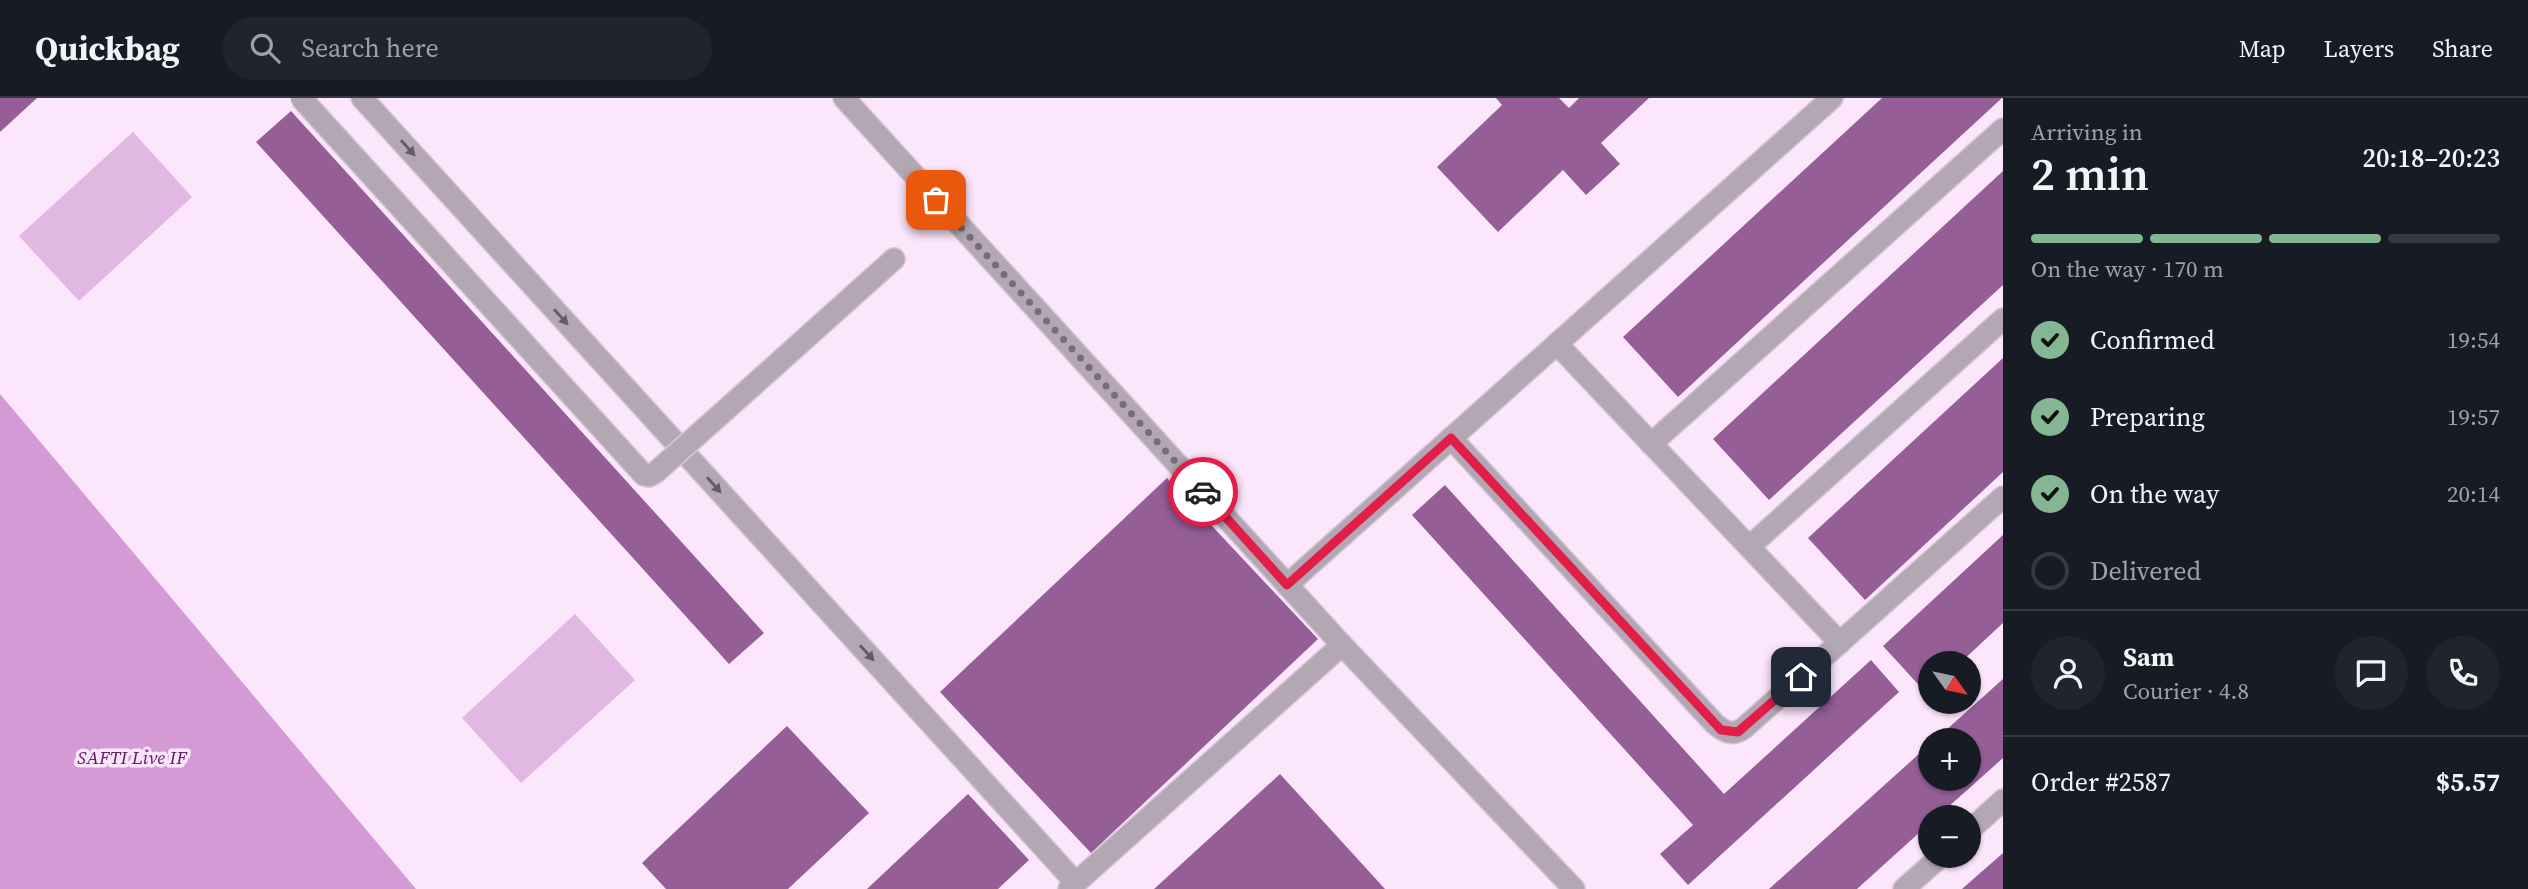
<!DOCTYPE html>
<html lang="en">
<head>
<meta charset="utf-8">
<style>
  :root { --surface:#171b24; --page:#20242c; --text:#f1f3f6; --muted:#9ea1a6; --line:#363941; --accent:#85b693 }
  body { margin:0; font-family:"Source Serif 4",serif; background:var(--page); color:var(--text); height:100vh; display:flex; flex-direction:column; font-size:26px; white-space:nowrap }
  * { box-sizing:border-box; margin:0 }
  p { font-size:23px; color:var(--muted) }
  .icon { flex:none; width:38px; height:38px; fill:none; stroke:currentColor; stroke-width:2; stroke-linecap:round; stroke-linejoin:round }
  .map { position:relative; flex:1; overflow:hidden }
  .panel { display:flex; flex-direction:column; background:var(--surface); width:525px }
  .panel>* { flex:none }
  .needle { width:46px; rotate:123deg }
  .fabs { position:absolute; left:1918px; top:553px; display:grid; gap:14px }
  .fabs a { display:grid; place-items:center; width:63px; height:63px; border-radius:50%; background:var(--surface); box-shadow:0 2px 5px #0004; font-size:35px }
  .pin { position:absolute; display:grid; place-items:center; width:60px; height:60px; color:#fff; margin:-30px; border-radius:14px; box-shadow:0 4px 10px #0006 }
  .courier { position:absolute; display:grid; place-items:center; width:70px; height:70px; margin:-35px; border:5px solid #e11d48; border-radius:50%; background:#fff; color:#222; box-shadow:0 2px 9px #0007 }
  .summary em { font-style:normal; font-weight:600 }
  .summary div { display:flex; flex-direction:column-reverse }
  .summary { display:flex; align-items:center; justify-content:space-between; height:119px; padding:0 28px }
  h1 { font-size:46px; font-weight:600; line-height:52px }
  .bar { display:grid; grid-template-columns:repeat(4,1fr); gap:10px 7px; align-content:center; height:84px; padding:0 28px }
  .bar i { height:9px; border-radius:5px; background:var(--line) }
  .bar .current { background:var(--accent) }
  .bar p { grid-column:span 4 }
  .line { display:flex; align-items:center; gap:18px; padding:0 28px; border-top:2px solid var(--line) }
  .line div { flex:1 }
  .round { display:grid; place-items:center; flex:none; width:74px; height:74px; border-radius:37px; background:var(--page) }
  ol { padding:0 28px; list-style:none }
  li { display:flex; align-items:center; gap:21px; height:77px }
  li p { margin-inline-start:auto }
  li .icon { padding:7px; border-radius:50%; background:var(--accent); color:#111; stroke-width:4 }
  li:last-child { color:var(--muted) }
  li i { width:38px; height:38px; border:4px solid var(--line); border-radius:50% }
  header { display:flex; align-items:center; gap:42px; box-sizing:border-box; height:98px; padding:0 35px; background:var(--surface); border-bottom:2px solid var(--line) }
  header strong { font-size:33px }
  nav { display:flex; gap:38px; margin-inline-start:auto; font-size:24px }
  .search { width:490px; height:63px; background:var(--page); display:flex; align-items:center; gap:18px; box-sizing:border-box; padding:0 24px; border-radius:38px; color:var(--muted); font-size:26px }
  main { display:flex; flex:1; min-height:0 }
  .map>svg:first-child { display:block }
  .green { fill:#e0b8e1 }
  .forest { fill:#d49ad6 }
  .building { fill:#955e97 }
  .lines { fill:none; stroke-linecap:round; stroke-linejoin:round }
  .minor-casing { stroke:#d8c4d8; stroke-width:24 }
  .minor { stroke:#b3a7b3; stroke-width:21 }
  .minor-bridge-casing { stroke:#d8c4d8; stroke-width:24; stroke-linecap:butt }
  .minor-bridge { stroke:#b3a7b3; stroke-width:21 }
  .oneway { fill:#665b66 }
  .done { stroke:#796b79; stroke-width:7; stroke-dasharray:0 12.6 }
  .route { stroke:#e11d48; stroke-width:9 }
  .labels { text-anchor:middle; stroke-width:7; stroke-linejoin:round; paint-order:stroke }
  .park-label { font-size:19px; font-style:italic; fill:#642069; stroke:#fce6fc }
</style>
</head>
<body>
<header>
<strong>Quickbag</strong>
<div class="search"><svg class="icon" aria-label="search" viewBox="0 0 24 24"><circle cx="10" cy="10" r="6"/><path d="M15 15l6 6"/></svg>Search here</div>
<nav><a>Map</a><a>Layers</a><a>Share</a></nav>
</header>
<main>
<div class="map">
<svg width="2003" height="791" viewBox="0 0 2003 791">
  <rect width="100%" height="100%" fill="#fce6fc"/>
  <g class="green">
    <path d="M133,34L192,99L79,203L19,138Z"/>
    <path d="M575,516L635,582L521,685L462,620Z"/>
  </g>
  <path class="forest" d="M0,296L416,791H0Z"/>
  <g class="building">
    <path d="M0,0H37L0,34Z"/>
    <path d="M1496,0H1559L1569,10L1579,0H1649L1601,45L1620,66L1586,97L1563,72L1498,134L1437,69L1502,7Z"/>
    <path d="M1882,0H2002L1678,299L1623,239Z"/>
    <path d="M291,13L764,535L729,566L256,44Z"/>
    <path d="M2003,73V187L1769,402L1713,341Z"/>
    <path d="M2003,260V374L1865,502L1808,440Z"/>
    <path d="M1167,380L1318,541L1091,755L940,594Z"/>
    <path d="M1445,387L1724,696L1871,562L1899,594L1688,787L1660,756L1693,727L1412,417Z"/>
    <path d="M2003,437V525L1960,565H1930V592L1927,596L1883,548Z"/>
    <path d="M2003,581V660L1937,719H1930V725L1857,791H1769L1930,646V681H1969V642H1935Z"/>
    <path d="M787,628L869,715L788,791H666L642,765Z"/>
    <path d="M1280,676L1385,791H1154Z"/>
    <path d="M968,696L1029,762L998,791H867Z"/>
    <path d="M2003,755V791H1962Z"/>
  </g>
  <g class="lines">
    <defs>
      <g id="minor">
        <path d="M362,0L1076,785"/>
        <path d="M844,0L1342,547L1574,791"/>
        <path d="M1557,246L1840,545"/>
        <path d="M749,291L894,161"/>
        <path d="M1451,340L1714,625C1723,633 1732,639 1744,630L2003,399"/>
        <path d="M1651,346L2003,31"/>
        <path d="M1749,449L2003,221"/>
        <path d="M1287,487L1832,0"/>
        <path d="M1969,733L2003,702"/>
        <path d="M1069,791L1342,547"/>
        <path d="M1904,791L1941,758"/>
      </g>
    </defs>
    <use href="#minor" class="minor-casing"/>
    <use href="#minor" class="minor"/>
    <defs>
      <path id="minor-bridge" d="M301,0L644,377L649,378L656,374L749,291"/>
    </defs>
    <use href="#minor-bridge" class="minor-bridge-casing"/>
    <use href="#minor-bridge" class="minor-bridge"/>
  </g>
  <defs><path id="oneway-solid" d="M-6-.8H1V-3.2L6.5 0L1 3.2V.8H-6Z" transform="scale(1.75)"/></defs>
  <g class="oneway">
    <use href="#oneway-solid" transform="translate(408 50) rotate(48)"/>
    <use href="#oneway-solid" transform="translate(561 219) rotate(48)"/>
    <use href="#oneway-solid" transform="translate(714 387) rotate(48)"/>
    <use href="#oneway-solid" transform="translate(867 555) rotate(48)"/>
  </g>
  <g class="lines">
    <path class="done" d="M936,102L1203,394"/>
    <path class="route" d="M1203,394L1287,487L1451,340L1721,632L1738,634L1801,579"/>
  </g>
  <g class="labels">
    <g class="park-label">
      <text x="132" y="666">SAFTI Live IF</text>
    </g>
  </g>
</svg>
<div class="fabs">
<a><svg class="needle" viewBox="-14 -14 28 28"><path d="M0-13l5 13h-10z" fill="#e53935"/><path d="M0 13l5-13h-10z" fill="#9ea1a6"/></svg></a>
<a>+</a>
<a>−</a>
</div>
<div class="pin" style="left:936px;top:102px;background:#ea580c"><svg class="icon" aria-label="bag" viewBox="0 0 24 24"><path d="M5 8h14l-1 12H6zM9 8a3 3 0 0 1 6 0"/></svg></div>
<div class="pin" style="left:1801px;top:579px;background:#1f2937"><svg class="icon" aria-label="home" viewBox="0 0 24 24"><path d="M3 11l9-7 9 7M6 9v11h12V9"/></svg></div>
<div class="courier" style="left:1203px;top:394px"><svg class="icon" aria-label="car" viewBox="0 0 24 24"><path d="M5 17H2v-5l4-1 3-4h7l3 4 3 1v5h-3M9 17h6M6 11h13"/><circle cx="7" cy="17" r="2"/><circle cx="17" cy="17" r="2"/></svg></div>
</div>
<section class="panel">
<div class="summary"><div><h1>2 min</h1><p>Arriving in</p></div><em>20:18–20:23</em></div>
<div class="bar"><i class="current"></i><i class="current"></i><i class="current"></i><i></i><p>On the way · 170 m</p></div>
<ol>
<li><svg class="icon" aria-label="check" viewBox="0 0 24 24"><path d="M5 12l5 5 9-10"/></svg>Confirmed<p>19:54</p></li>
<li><svg class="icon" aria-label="check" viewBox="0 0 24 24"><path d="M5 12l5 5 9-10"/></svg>Preparing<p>19:57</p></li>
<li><svg class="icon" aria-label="check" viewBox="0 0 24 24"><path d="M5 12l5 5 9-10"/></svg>On the way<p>20:14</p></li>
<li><i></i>Delivered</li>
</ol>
<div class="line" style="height:126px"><a class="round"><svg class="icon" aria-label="person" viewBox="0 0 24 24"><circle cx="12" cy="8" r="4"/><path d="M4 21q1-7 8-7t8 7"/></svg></a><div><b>Sam</b><p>Courier · 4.8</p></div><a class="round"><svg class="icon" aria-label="chat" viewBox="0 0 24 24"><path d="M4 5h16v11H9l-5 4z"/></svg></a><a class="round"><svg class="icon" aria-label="phone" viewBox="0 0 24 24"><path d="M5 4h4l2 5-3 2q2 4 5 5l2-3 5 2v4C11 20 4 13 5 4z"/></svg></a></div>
<div class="line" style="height:91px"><div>Order #2587</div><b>$5.57</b></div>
</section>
</main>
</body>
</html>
